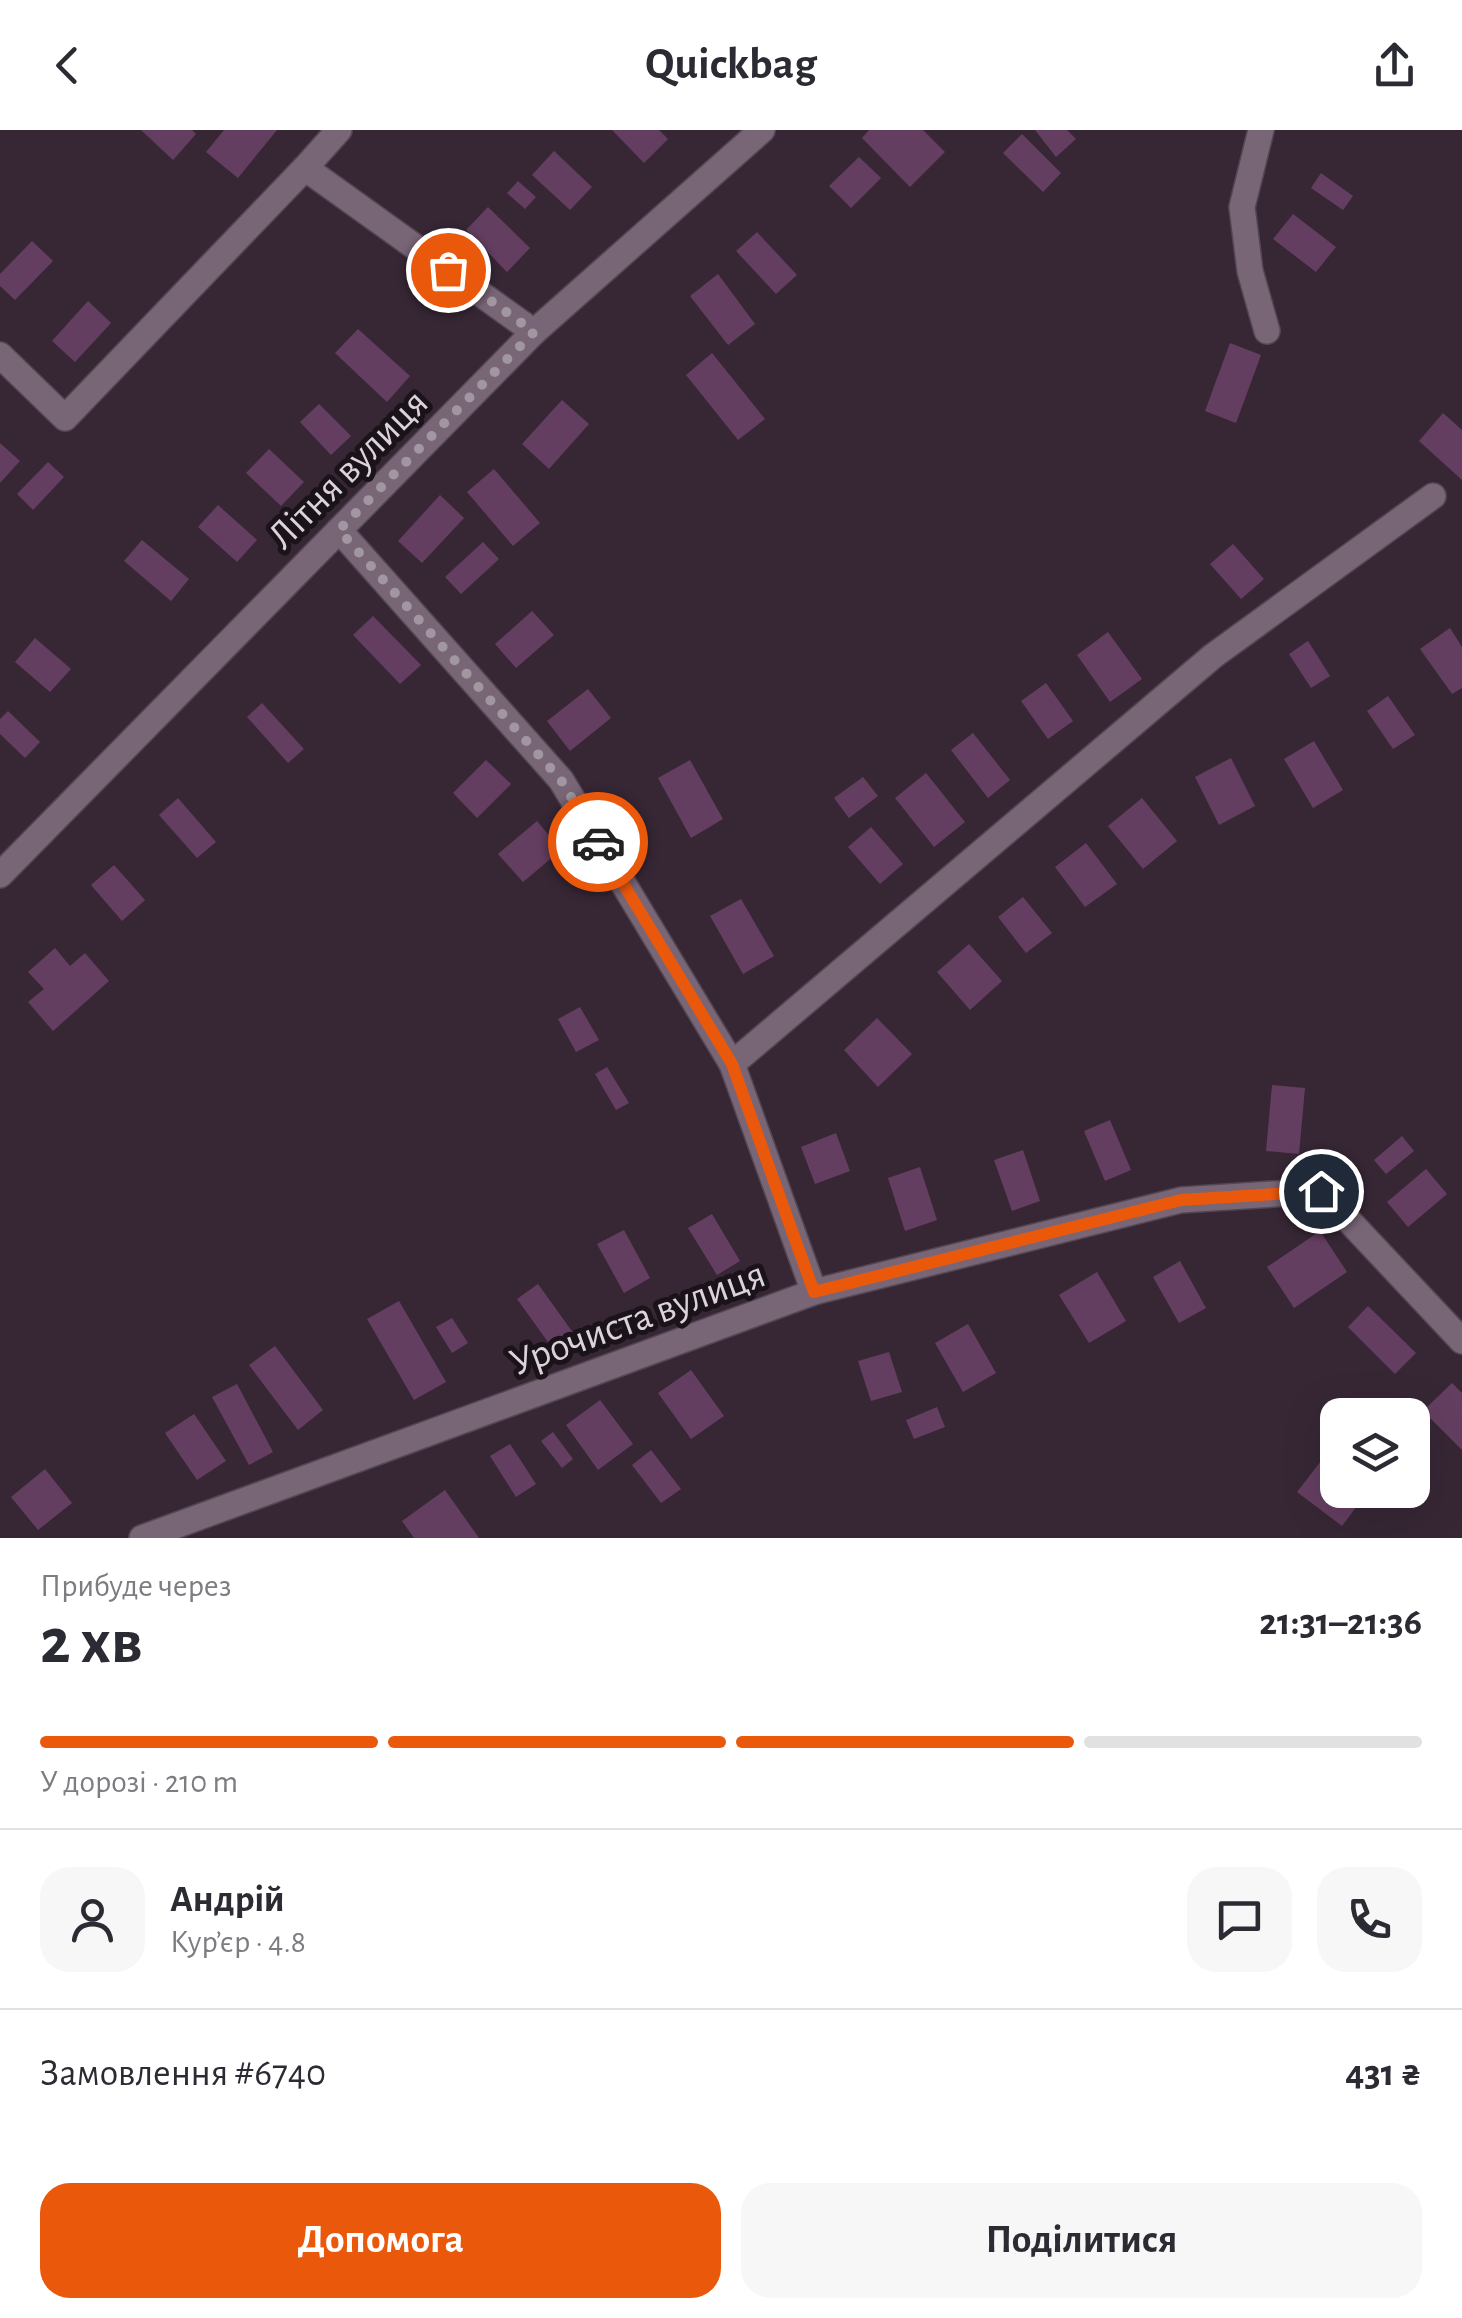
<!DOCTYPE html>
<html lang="uk">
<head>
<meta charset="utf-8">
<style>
  :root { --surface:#fff; --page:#f7f7f7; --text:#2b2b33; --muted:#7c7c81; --line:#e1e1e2; --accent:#ea580c }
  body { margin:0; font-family:"Alegreya Sans",sans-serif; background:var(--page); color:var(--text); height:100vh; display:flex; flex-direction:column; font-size:38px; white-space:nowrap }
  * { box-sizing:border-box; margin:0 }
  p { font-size:32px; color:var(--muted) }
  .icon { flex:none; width:55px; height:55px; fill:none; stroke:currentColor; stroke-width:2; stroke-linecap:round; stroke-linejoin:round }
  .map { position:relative; height:1408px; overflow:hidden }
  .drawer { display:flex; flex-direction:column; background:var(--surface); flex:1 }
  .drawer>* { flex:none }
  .buttons { position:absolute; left:1320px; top:1268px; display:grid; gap:20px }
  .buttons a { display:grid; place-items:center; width:110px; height:110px; border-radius:20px; background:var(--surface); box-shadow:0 10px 40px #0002; font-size:50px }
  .pin { position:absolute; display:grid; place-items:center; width:85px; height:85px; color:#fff; margin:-42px; border:5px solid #fff; border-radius:50%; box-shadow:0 2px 10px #0007 }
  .courier { position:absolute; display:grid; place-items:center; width:100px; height:100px; margin:-50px; border:8px solid #ea580c; border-radius:50%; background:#fff; color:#222; box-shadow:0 2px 12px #0007 }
  .summary em { font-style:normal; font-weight:600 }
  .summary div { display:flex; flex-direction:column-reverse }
  .summary { display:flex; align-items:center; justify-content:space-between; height:170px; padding:0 40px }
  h1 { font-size:65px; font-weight:600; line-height:75px }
  .bar { display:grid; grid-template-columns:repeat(4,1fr); gap:15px 10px; align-content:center; height:120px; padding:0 40px }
  .bar i { height:12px; border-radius:8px; background:var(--line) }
  .bar .on { background:var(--accent) }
  .bar p { grid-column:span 4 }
  .line { display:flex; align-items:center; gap:25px; padding:0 40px; border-top:2px solid var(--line) }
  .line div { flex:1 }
  .round { display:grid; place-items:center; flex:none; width:105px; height:105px; border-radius:30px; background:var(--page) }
  .action { display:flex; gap:20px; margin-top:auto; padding:20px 40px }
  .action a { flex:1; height:115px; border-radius:30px; background:var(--accent); color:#fff; font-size:40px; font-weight:600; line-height:115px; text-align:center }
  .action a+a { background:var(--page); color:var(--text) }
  header { display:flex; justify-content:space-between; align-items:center; height:130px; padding:0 40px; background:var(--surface); font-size:45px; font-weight:600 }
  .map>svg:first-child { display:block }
  .building { fill:#643e60 }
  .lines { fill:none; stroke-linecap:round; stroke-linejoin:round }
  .minor-casing { stroke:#534652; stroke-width:28 }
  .minor { stroke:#786676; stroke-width:25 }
  .done { stroke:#a296a1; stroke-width:10; stroke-dasharray:0 18 }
  .route { stroke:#ea580c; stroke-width:12 }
  .labels { text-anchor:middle; stroke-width:10; stroke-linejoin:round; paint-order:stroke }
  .street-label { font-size:40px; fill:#dcd2db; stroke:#1a1319 }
</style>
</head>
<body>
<header><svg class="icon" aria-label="back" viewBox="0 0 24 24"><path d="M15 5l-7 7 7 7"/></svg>Quickbag<svg class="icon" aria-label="share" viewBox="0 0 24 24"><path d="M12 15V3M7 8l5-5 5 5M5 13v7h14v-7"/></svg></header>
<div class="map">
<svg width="1462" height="1408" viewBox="0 0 1462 1408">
  <rect width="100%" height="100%" fill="#372735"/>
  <g class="building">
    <path d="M141,0H192L196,4L173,30Z"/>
    <path d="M224,0H277L238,48L206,22Z"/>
    <path d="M612,0H659L668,9L644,33Z"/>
    <path d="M869,0H923L945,22L910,57L862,8Z"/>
    <path d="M1035,0H1067L1076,9L1056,27Z"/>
    <path d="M1022,4L1061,43L1043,62L1003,23Z"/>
    <path d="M554,21L592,57L570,80L532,45Z"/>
    <path d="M859,27L881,48L851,78L829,56Z"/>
    <path d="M1321,43L1353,66L1343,80L1311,58Z"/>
    <path d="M518,51L536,67L525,79L507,63Z"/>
    <path d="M488,77L530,118L507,142L466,100Z"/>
    <path d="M1293,84L1336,117L1316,142L1273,109Z"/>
    <path d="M757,102L797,145L776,164L736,121Z"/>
    <path d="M32,111L53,131L15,170L0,156V144Z"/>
    <path d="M718,144L755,194L728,215L690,166Z"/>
    <path d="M88,171L111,193L75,232L52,211Z"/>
    <path d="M358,199L410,246L387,272L335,223Z"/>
    <path d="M1230,213L1261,225L1236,293L1205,281Z"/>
    <path d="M712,223L765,289L738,310L686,245Z"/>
    <path d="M562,270L589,294L549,339L522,314Z"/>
    <path d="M319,274L351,306L331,325L300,292Z"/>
    <path d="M1443,283L1462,300V350L1419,311Z"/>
    <path d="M0,313L20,331L0,353Z"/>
    <path d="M269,319L304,352L281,376L246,343Z"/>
    <path d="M48,332L64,347L33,380L17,364Z"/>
    <path d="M494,339L540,393L513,416L467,362Z"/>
    <path d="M440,365L464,388L422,433L398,411Z"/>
    <path d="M218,375L257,410L237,432L198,397Z"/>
    <path d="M142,410L189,449L171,471L124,431Z"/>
    <path d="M483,412L499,429L461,464L445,447Z"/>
    <path d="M1233,414L1264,449L1241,469L1210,434Z"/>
    <path d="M532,481L554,505L516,538L495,514Z"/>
    <path d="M373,486L421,535L400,554L353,505Z"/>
    <path d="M1450,498L1462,517V558L1452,564L1420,519Z"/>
    <path d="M1108,502L1142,549L1110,572L1077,525Z"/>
    <path d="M35,508L71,539L50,562L15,532Z"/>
    <path d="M1308,511L1330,546L1311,558L1289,524Z"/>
    <path d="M1046,553L1073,591L1048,609L1021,571Z"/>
    <path d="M588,559L611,588L570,621L547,591Z"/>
    <path d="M1388,566L1415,605L1393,619L1367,581Z"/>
    <path d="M262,573L304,619L288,633L247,587Z"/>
    <path d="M8,581L40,612L25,628L0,604V589Z"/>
    <path d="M973,603L1010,650L988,668L951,620Z"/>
    <path d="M1314,611L1343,660L1313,678L1284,629Z"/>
    <path d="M1231,628L1255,676L1219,695L1195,647Z"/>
    <path d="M486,630L511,654L477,688L453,663Z"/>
    <path d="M690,630L723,689L691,708L658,648Z"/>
    <path d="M926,643L965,692L934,717L895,668Z"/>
    <path d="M863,647L878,666L849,688L834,668Z"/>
    <path d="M178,668L216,712L197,728L159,685Z"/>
    <path d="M1142,668L1177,711L1143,739L1108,696Z"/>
    <path d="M537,691L561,720L523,752L498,724Z"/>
    <path d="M871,697L903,734L880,754L848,717Z"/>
    <path d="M1086,713L1117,754L1085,777L1055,737Z"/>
    <path d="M114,735L145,770L122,791L91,755Z"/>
    <path d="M1023,767L1052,803L1026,823L998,787Z"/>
    <path d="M741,769L774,826L743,844L710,786Z"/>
    <path d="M969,814L1002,851L970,880L937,842Z"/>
    <path d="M55,818L70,836L85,823L109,851L53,901L28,872L44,859L28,842Z"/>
    <path d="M580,877L599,910L576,922L558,889Z"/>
    <path d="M877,888L912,924L878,957L844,920Z"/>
    <path d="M607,937L629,973L616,980L595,944Z"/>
    <path d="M1272,955L1305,958L1299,1024L1266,1021Z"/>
    <path d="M1110,990L1131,1040L1105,1051L1084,1001Z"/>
    <path d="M836,1003L850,1041L815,1054L801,1017Z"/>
    <path d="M1402,1006L1414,1021L1386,1044L1374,1030Z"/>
    <path d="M1023,1020L1040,1071L1012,1081L994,1030Z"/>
    <path d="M920,1037L937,1090L905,1101L888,1048Z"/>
    <path d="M1426,1039L1447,1064L1408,1097L1387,1072Z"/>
    <path d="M712,1084L740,1131L717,1145L688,1098Z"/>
    <path d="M624,1100L650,1148L624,1163L597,1114Z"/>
    <path d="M1320,1101L1347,1142L1294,1178L1267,1137Z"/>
    <path d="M1180,1131L1206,1178L1179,1193L1153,1147Z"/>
    <path d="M1097,1142L1126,1191L1089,1213L1059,1165Z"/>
    <path d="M538,1154L574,1204L553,1219L517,1169Z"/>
    <path d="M399,1171L446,1252L414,1270L367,1189Z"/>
    <path d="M1368,1176L1416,1223L1395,1244L1348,1197Z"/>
    <path d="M452,1188L468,1213L452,1223L436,1197Z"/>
    <path d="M968,1194L996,1243L963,1262L935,1213Z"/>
    <path d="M275,1216L323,1280L298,1300L249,1235Z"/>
    <path d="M889,1222L902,1262L871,1271L858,1231Z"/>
    <path d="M691,1240L724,1286L691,1309L658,1263Z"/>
    <path d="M1452,1253L1462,1263V1320L1423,1281Z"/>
    <path d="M237,1254L273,1322L249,1335L212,1267Z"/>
    <path d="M600,1270L633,1314L598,1340L566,1295Z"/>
    <path d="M937,1277L945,1297L914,1309L906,1290Z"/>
    <path d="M194,1284L226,1331L197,1350L165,1303Z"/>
    <path d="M553,1302L573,1329L562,1338L541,1311Z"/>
    <path d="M1338,1309V1360H1369L1342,1396L1297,1362Z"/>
    <path d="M510,1314L536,1354L516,1367L490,1326Z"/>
    <path d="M651,1320L681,1359L661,1373L632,1335Z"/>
    <path d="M45,1339L72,1373L38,1400L11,1367Z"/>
    <path d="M445,1360L479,1408H414L402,1391Z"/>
  </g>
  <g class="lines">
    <defs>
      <g id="minor">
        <path d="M1261,0L1242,77L1250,141L1267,201"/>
        <path d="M305,38L339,0"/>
        <path d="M0,225L65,288L305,38L534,202"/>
        <path d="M339,400L561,650L732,934L814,1162"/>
        <path d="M0,745L534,202L762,0"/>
        <path d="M732,934L1213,526L1433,366"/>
        <path d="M142,1408L814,1162L1181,1070L1321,1061L1462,1211"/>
      </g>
    </defs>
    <use href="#minor" class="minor-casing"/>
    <use href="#minor" class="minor"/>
  </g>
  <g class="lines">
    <path class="done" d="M448,140L534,202L339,400L561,650L598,712"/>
    <path class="route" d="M598,712L732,934L814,1162L1181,1070L1321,1061"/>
  </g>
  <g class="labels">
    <g class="street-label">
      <text transform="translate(347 338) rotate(-45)" y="14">Літня вулиця</text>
      <text transform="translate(637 1187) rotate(-20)" y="14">Урочиста вулиця</text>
    </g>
  </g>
</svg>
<div class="buttons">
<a><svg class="icon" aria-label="layers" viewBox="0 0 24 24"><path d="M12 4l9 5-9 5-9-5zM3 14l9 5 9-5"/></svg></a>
</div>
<div class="pin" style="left:448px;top:140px;background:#ea580c"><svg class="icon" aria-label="bag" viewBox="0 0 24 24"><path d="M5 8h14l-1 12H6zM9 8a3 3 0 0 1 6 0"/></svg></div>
<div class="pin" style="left:1321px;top:1061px;background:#1f2937"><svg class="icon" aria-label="home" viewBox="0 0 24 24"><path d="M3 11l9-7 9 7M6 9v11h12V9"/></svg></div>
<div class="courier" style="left:598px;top:712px"><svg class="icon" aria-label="car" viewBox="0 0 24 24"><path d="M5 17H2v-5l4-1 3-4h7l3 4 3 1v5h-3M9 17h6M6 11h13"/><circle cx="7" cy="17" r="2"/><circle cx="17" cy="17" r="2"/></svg></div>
</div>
<section class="drawer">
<div class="summary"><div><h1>2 хв</h1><p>Прибуде через</p></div><em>21:31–21:36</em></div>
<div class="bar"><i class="on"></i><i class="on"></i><i class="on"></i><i></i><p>У дорозі · 210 m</p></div>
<div class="line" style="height:180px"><a class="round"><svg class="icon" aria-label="person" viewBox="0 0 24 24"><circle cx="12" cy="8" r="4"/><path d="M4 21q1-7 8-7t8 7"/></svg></a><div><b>Андрій</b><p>Кур’єр · 4.8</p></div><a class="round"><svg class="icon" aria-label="chat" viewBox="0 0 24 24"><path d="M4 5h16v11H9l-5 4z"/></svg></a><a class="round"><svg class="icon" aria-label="phone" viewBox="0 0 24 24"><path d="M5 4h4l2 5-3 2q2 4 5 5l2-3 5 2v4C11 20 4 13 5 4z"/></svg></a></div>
<div class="line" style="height:130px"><div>Замовлення #6740</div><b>431 ₴</b></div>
<div class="action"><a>Допомога</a><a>Поділитися</a></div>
</section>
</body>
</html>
